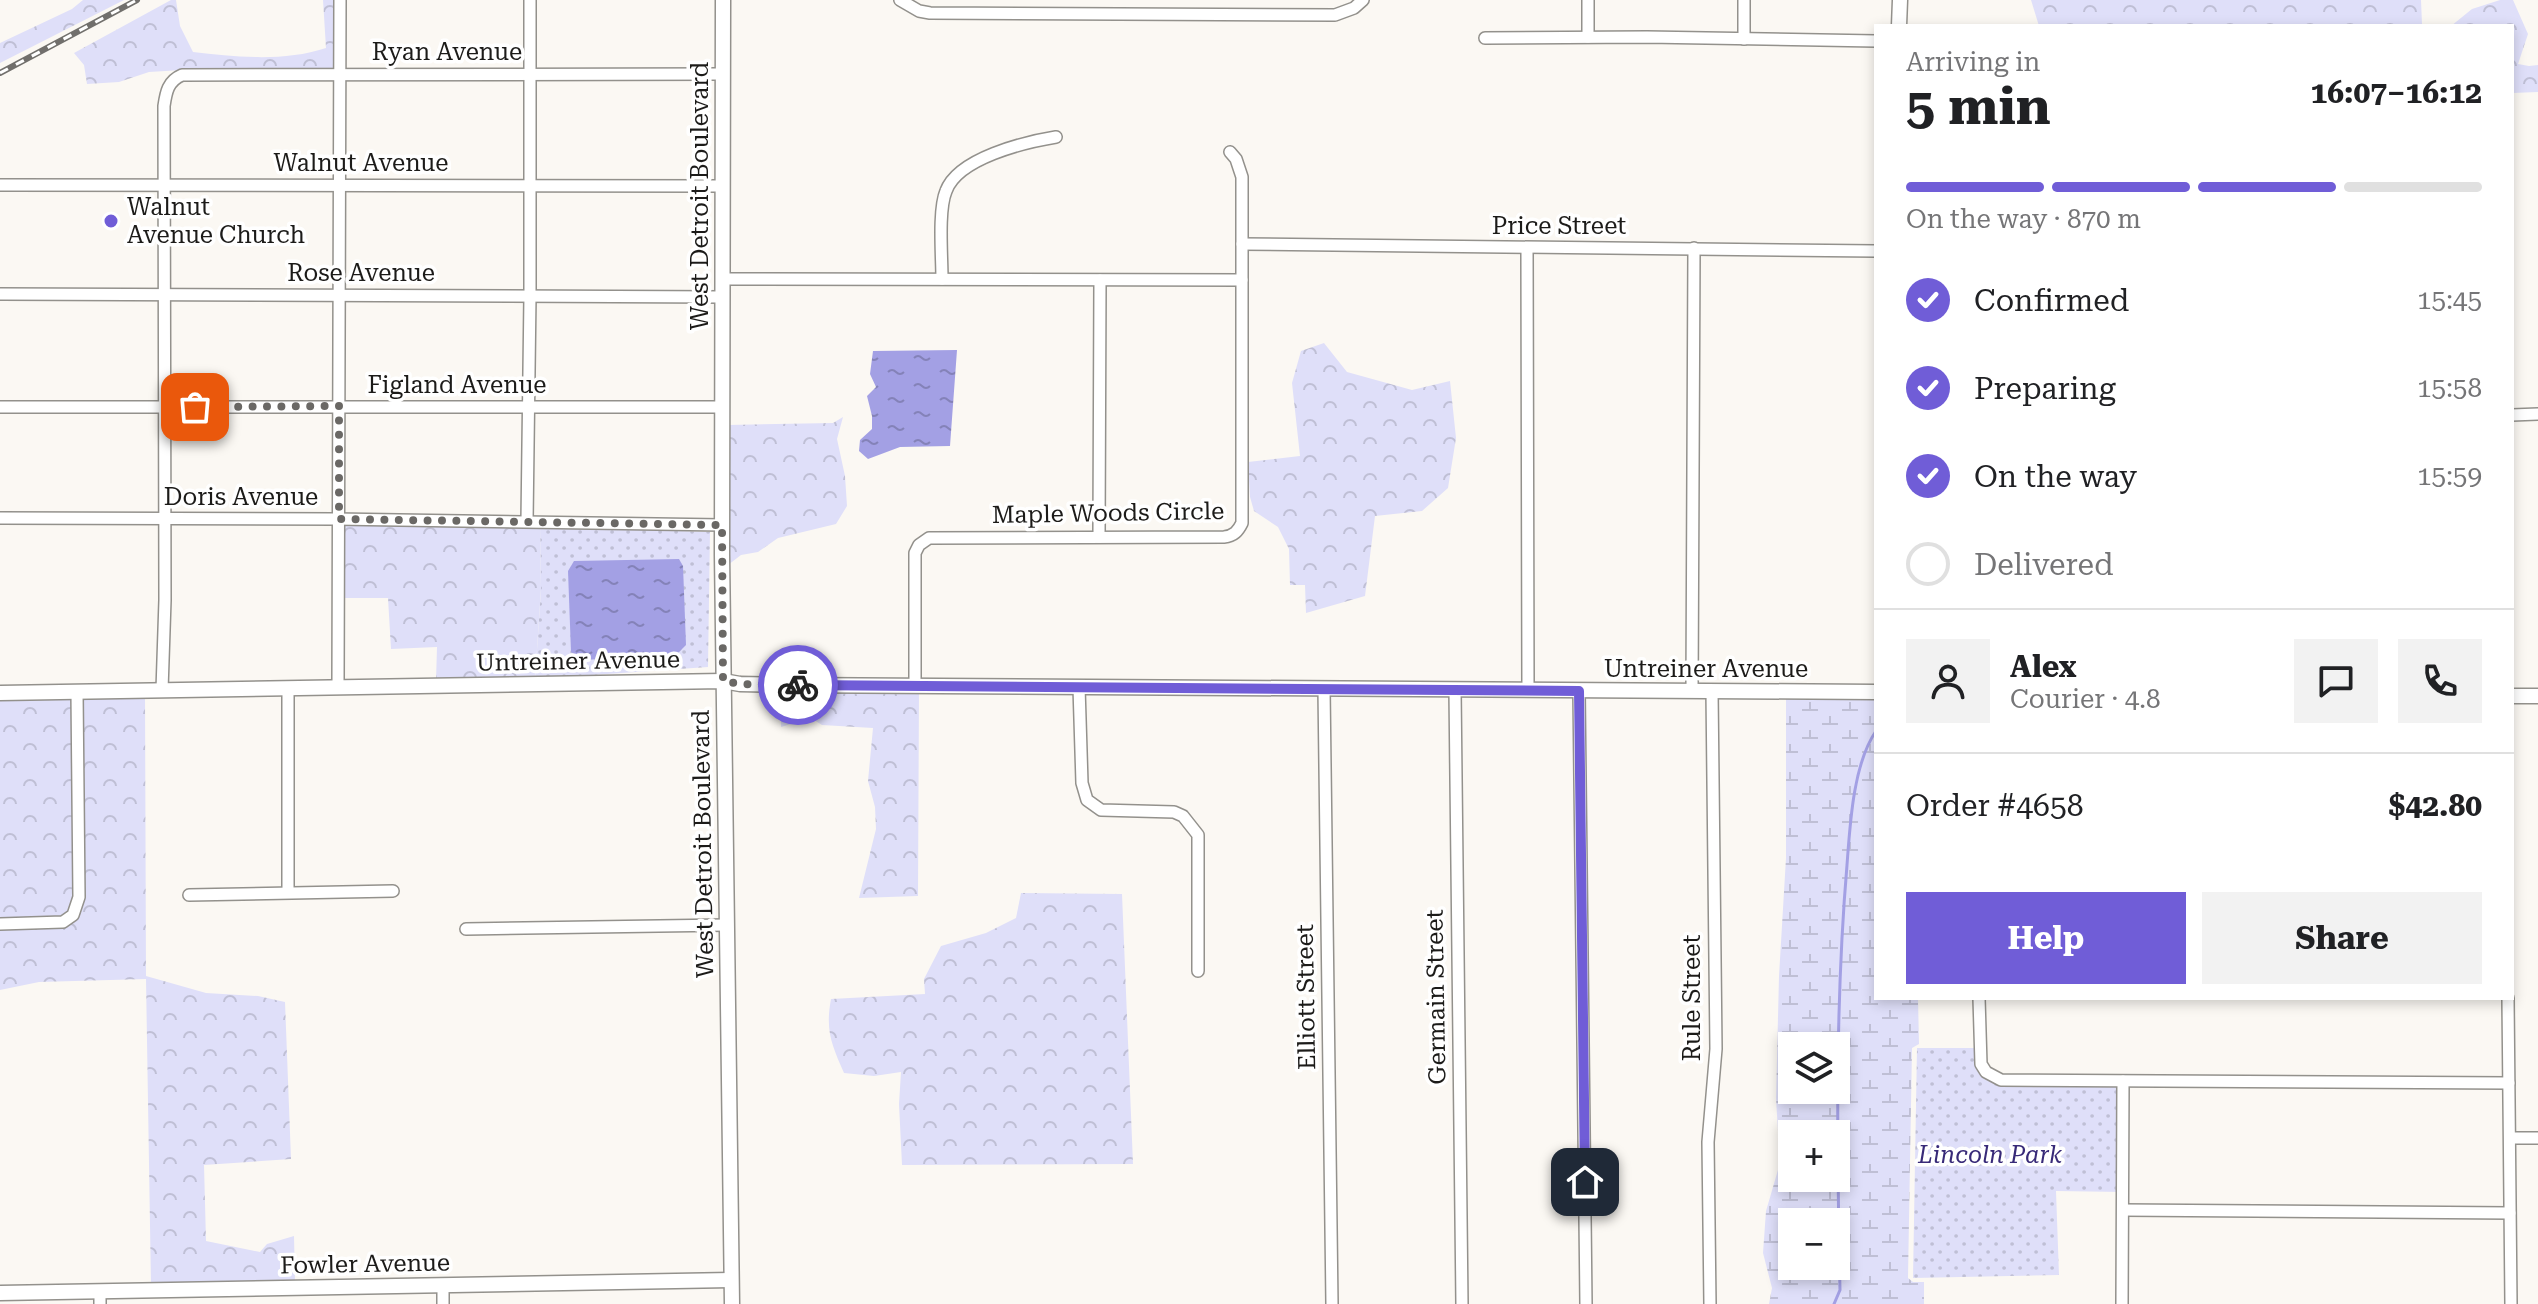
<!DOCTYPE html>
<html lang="en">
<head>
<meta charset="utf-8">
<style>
  :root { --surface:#fff; --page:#f2f2f2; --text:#202124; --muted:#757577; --line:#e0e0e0; --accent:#705dd7 }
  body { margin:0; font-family:"Roboto Serif",serif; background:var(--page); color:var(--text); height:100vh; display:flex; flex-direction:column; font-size:30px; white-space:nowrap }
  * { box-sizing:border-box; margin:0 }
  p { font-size:26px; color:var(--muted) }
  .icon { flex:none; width:44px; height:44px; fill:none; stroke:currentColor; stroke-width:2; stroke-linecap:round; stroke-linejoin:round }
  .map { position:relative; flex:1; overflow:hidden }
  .side { position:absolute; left:1874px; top:24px; width:640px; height:976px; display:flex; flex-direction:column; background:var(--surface); border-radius:0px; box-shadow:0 4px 12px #0003 }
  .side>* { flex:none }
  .tools { position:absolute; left:1778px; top:1032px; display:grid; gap:16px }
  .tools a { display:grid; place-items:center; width:72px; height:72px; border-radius:0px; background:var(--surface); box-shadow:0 4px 12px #0003; font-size:40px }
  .pin { position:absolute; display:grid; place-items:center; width:68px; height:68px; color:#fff; margin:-34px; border-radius:16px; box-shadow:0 4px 12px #0006 }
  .courier { position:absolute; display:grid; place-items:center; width:80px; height:80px; margin:-40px; border:6px solid #705dd7; border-radius:50%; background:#fff; color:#222; box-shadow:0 2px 10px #0007 }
  .headline em { font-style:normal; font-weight:700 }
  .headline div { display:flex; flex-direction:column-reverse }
  .headline { display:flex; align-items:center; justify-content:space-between; height:136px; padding:0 32px }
  h1 { font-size:52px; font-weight:700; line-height:60px }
  .bar { display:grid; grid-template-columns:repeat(4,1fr); gap:12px 8px; align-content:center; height:96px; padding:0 32px }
  .bar i { height:10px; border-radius:6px; background:var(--line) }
  .bar .on { background:var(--accent) }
  .bar p { grid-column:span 4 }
  .line { display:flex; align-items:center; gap:20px; padding:0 32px; border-top:2px solid var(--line) }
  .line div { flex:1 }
  .round { display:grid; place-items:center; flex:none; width:84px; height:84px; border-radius:0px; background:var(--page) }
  ol { padding:0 32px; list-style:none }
  li { display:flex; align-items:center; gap:24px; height:88px }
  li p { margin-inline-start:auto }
  li .icon { padding:8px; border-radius:50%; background:var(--accent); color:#fff; stroke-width:4 }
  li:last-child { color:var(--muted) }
  li i { width:44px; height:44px; border:4px solid var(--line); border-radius:50% }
  .cta { display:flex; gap:16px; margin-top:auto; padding:16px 32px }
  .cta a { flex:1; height:92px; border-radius:0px; background:var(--accent); color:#fff; font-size:32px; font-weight:700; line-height:92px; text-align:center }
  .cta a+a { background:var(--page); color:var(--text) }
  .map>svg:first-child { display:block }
  .green { fill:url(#green-dots) }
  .forest { fill:url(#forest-crowns) }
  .wetland { fill:url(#wetland-marsh); fill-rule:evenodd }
  .water { fill:url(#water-ripples) }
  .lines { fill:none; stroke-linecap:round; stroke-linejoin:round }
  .stream { stroke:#a3a0e4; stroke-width:3 }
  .minor-casing { stroke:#93918c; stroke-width:14 }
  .tertiary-casing { stroke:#93918c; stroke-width:17 }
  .minor { stroke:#fff; stroke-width:11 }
  .tertiary { stroke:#fff; stroke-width:14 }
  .rail-casing { stroke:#716f6c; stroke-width:6 }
  .rail { stroke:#fff; stroke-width:3; stroke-dasharray:9; stroke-linecap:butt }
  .done { stroke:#6a6865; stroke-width:8; stroke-dasharray:0 14.4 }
  .route { stroke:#705dd7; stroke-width:10 }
  .poi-dot { fill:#705dd7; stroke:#fff; stroke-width:3 }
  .labels { text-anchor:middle; stroke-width:7; stroke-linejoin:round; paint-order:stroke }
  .street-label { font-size:24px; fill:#1c1b19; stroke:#fff }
  .poi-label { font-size:24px; fill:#1c1b19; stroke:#fff; text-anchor:start }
  .park-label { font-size:24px; font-style:italic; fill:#382a78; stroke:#fff }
</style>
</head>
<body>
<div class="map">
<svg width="2538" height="1304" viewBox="0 0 2538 1304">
  <defs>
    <pattern id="green-dots" width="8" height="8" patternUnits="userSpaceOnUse" patternTransform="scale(2)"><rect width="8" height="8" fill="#dfdff9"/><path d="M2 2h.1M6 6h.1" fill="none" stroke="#bfbfd5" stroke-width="1.8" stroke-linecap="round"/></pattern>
    <pattern id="forest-crowns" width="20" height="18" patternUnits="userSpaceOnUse" patternTransform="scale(2)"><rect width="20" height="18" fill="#dfdff9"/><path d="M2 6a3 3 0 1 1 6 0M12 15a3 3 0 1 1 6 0" fill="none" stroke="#bfbfd5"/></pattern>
    <pattern id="wetland-marsh" width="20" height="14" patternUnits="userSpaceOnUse" patternTransform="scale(2)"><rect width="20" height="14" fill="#dfdff9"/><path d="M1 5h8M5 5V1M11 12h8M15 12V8" fill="none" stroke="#bfbfd5"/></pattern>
    <pattern id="water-ripples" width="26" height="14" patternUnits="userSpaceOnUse" patternTransform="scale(2)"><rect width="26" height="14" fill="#a3a0e4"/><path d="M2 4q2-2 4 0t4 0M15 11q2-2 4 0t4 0" fill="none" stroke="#8482b8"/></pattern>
  </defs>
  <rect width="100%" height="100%" fill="#fbf8f3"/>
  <g class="green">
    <path d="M540,526L710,532L708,667L535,679L541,590Z"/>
    <path d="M1917,1048H1979L1992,1077L2123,1081V1192L2056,1191L2059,1275L1913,1278Z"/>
  </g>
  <g class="forest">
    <path d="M83,0H124L0,63V43L72,9Z"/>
    <path d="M171,0H176L180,26L193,52C236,57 284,62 326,48L323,0H334V69L182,70L149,72L119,82L87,84L84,65L74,53Z"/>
    <path d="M2031,0H2421L2422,24L2425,26H2039Z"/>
    <path d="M2500,0H2513L2528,34L2518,64L2529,66L2538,65V92L2512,93V26H2451L2472,9Z"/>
    <path d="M1324,343L1347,372L1412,390L1450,381L1456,438L1448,488L1422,511L1375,516L1365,596L1306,613L1305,585H1290L1289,549L1278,527L1254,511L1250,497L1248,462L1300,456L1292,383L1301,351Z"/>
    <path d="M843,417L837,439L845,476L847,506L836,524L778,538L758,552L741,555L728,565V425L833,423Z"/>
    <path d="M345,524L540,526L541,589L535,679L436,681L437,647L391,649L388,598H345Z"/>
    <path d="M780,690H919L918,896L859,898L876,829L875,807L868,781L873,728L822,725L811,718L781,727Z"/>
    <path d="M145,695L146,976L206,993L258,996L285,1002L291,1159L204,1165L206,1241L260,1252L267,1244L294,1236L295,1282L151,1286L146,979L39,982L0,990V929L66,926L79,916L84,897L83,696Z"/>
    <path d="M72,697L73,896L69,912L61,918L0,919V698Z"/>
    <path d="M1021,893L1122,894L1133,1164L902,1165L899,1104L901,1072L874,1076L844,1073C832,1045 825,1031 831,999L925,994L924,979L941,946L986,933L1016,918Z"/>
  </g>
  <path class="wetland" d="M1786,696L1876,697V998H1918L1919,1044L1912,1048L1908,1278L1913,1282H1924V1304H1769L1772,1288L1763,1253L1766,1211L1780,1163L1776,1099L1779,976L1786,858ZM1792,1046H1836V1090H1792ZM1792,1134H1836V1178H1792ZM1792,1222H1836V1266H1792Z"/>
  <g class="water">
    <path d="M957,350L950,446L900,447L868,459L859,451L860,440L872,429V416L867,396L876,387L870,374L873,351Z"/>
    <path d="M679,559L683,566L686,645L676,655L583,660L571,652L568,571L574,561Z"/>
  </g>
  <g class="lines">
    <path class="stream" d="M1834,1304L1840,1290C1837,1149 1835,1006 1847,865C1850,825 1853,764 1876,731"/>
    <defs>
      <g id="minor">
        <path d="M900,0L919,11L930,13L1335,15L1354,8L1363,0"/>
        <path d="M1588,0V37"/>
        <path d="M1744,0V39"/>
        <path d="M1485,38L1647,37L1876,41"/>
        <path d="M0,185L722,186"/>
        <path d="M1242,244L1876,251"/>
        <path d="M1527,248L1528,690"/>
        <path d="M722,279L1242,280"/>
        <path d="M942,279C942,256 938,210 946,191C958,158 1025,142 1056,137"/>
        <path d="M0,294L722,297"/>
        <path d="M0,407H722"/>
        <path d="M2512,415L2538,414"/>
        <path d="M0,518L336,519L722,525"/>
        <path d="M527,521L530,296V0"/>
        <path d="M1099,537L1100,280"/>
        <path d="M915,685V553L919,545L929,538L1224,537C1234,536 1238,531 1242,523V177L1236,159L1230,152"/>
        <path d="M338,686L340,0"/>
        <path d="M1079,687L1082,783L1087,800L1101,810L1174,812L1183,816L1198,835V971"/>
        <path d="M1324,689L1332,1304"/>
        <path d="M162,690L165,600L164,106C166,92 168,81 182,75L722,74"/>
        <path d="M1455,690L1462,1304"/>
        <path d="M1579,691L1586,1304"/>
        <path d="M1692,691L1694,248"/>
        <path d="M288,892V688"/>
        <path d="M189,895L393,891"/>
        <path d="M0,924L63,922L73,915L79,897L77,692"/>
        <path d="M466,929L726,925"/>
        <path d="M1979,998L1981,1064L1986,1072L2001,1080L2509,1083"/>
        <path d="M2508,998L2511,1304"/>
        <path d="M2510,1138H2538"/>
        <path d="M2123,1210L2510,1213"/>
        <path d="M443,1285V1304"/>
        <path d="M100,1291V1304"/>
        <path d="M1710,1304L1708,1142L1716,1049L1712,691"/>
        <path d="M2122,1304L2123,1081"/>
      </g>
      <g id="tertiary">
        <path d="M723,0L722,555L732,1304"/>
        <path d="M1899,26L1900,0"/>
        <path d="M0,693L723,681L740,684L782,685L1876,692"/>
        <path d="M2512,696H2538"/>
        <path d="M0,1293L731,1280"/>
      </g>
    </defs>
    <use href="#minor" class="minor-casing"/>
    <use href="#tertiary" class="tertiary-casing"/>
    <use href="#minor" class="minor"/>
    <use href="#tertiary" class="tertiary"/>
    <defs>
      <path id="rail" d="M0,73L137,0"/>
    </defs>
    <use href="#rail" class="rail-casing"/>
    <use href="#rail" class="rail"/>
  </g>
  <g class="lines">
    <path class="done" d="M195,407L339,406V519L722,525L723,681L740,684L798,685"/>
    <path class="route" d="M798,685L1579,691L1585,1182"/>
  </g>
  <circle class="poi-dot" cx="111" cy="221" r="8"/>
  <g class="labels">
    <g class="street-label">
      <text x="447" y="60">Ryan Avenue</text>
      <text x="361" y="171">Walnut Avenue</text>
      <text transform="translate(700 196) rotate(-90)" y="8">West Detroit Boulevard</text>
      <text x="1559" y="234">Price Street</text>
      <text x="361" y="281">Rose Avenue</text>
      <text x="457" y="393">Figland Avenue</text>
      <text x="241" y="505">Doris Avenue</text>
      <text transform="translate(1108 513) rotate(-1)" y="8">Maple Woods Circle</text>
      <text transform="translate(578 661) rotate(-1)" y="8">Untreiner Avenue</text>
      <text x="1706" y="677">Untreiner Avenue</text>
      <text transform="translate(703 844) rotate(-91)" y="8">West Detroit Boulevard</text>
      <text transform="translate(1306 997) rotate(-91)" y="8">Elliott Street</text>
      <text transform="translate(1436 997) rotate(-91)" y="8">Germain Street</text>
      <text transform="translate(1692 998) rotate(-90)" y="8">Rule Street</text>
      <text transform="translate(365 1264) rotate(-1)" y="8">Fowler Avenue</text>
    </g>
    <g class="poi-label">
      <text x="127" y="215">Walnut<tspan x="127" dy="28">Avenue Church</tspan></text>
    </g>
    <g class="park-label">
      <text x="1990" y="1163">Lincoln Park</text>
    </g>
  </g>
</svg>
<div class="tools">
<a><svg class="icon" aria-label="layers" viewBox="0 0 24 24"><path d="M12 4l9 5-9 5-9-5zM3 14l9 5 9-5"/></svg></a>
<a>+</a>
<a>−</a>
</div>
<div class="pin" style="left:195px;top:407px;background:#ea580c"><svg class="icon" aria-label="bag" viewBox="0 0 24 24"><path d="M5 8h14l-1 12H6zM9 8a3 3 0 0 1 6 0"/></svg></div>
<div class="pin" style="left:1585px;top:1182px;background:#1f2937"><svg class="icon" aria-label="home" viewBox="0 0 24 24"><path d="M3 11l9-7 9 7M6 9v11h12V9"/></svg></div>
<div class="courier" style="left:798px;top:685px"><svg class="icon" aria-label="bike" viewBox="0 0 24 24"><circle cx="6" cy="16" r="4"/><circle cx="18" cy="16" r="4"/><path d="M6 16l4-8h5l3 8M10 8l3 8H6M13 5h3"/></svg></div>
<section class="side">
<div class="headline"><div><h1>5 min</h1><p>Arriving in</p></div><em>16:07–16:12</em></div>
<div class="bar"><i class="on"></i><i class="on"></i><i class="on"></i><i></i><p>On the way · 870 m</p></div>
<ol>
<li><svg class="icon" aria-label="check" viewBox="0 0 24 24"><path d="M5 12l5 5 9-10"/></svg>Confirmed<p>15:45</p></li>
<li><svg class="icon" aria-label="check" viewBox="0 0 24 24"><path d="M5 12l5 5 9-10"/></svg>Preparing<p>15:58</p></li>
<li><svg class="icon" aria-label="check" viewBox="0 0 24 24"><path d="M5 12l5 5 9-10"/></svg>On the way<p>15:59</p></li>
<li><i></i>Delivered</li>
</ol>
<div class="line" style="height:144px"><a class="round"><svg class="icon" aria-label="person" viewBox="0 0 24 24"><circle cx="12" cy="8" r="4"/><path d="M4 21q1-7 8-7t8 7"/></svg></a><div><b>Alex</b><p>Courier · 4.8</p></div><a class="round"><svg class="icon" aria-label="chat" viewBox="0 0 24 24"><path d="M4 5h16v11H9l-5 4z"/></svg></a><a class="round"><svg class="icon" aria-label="phone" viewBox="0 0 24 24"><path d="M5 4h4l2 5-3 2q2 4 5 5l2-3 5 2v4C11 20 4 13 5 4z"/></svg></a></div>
<div class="line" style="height:104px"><div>Order #4658</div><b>$42.80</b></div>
<div class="cta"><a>Help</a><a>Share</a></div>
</section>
</div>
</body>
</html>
